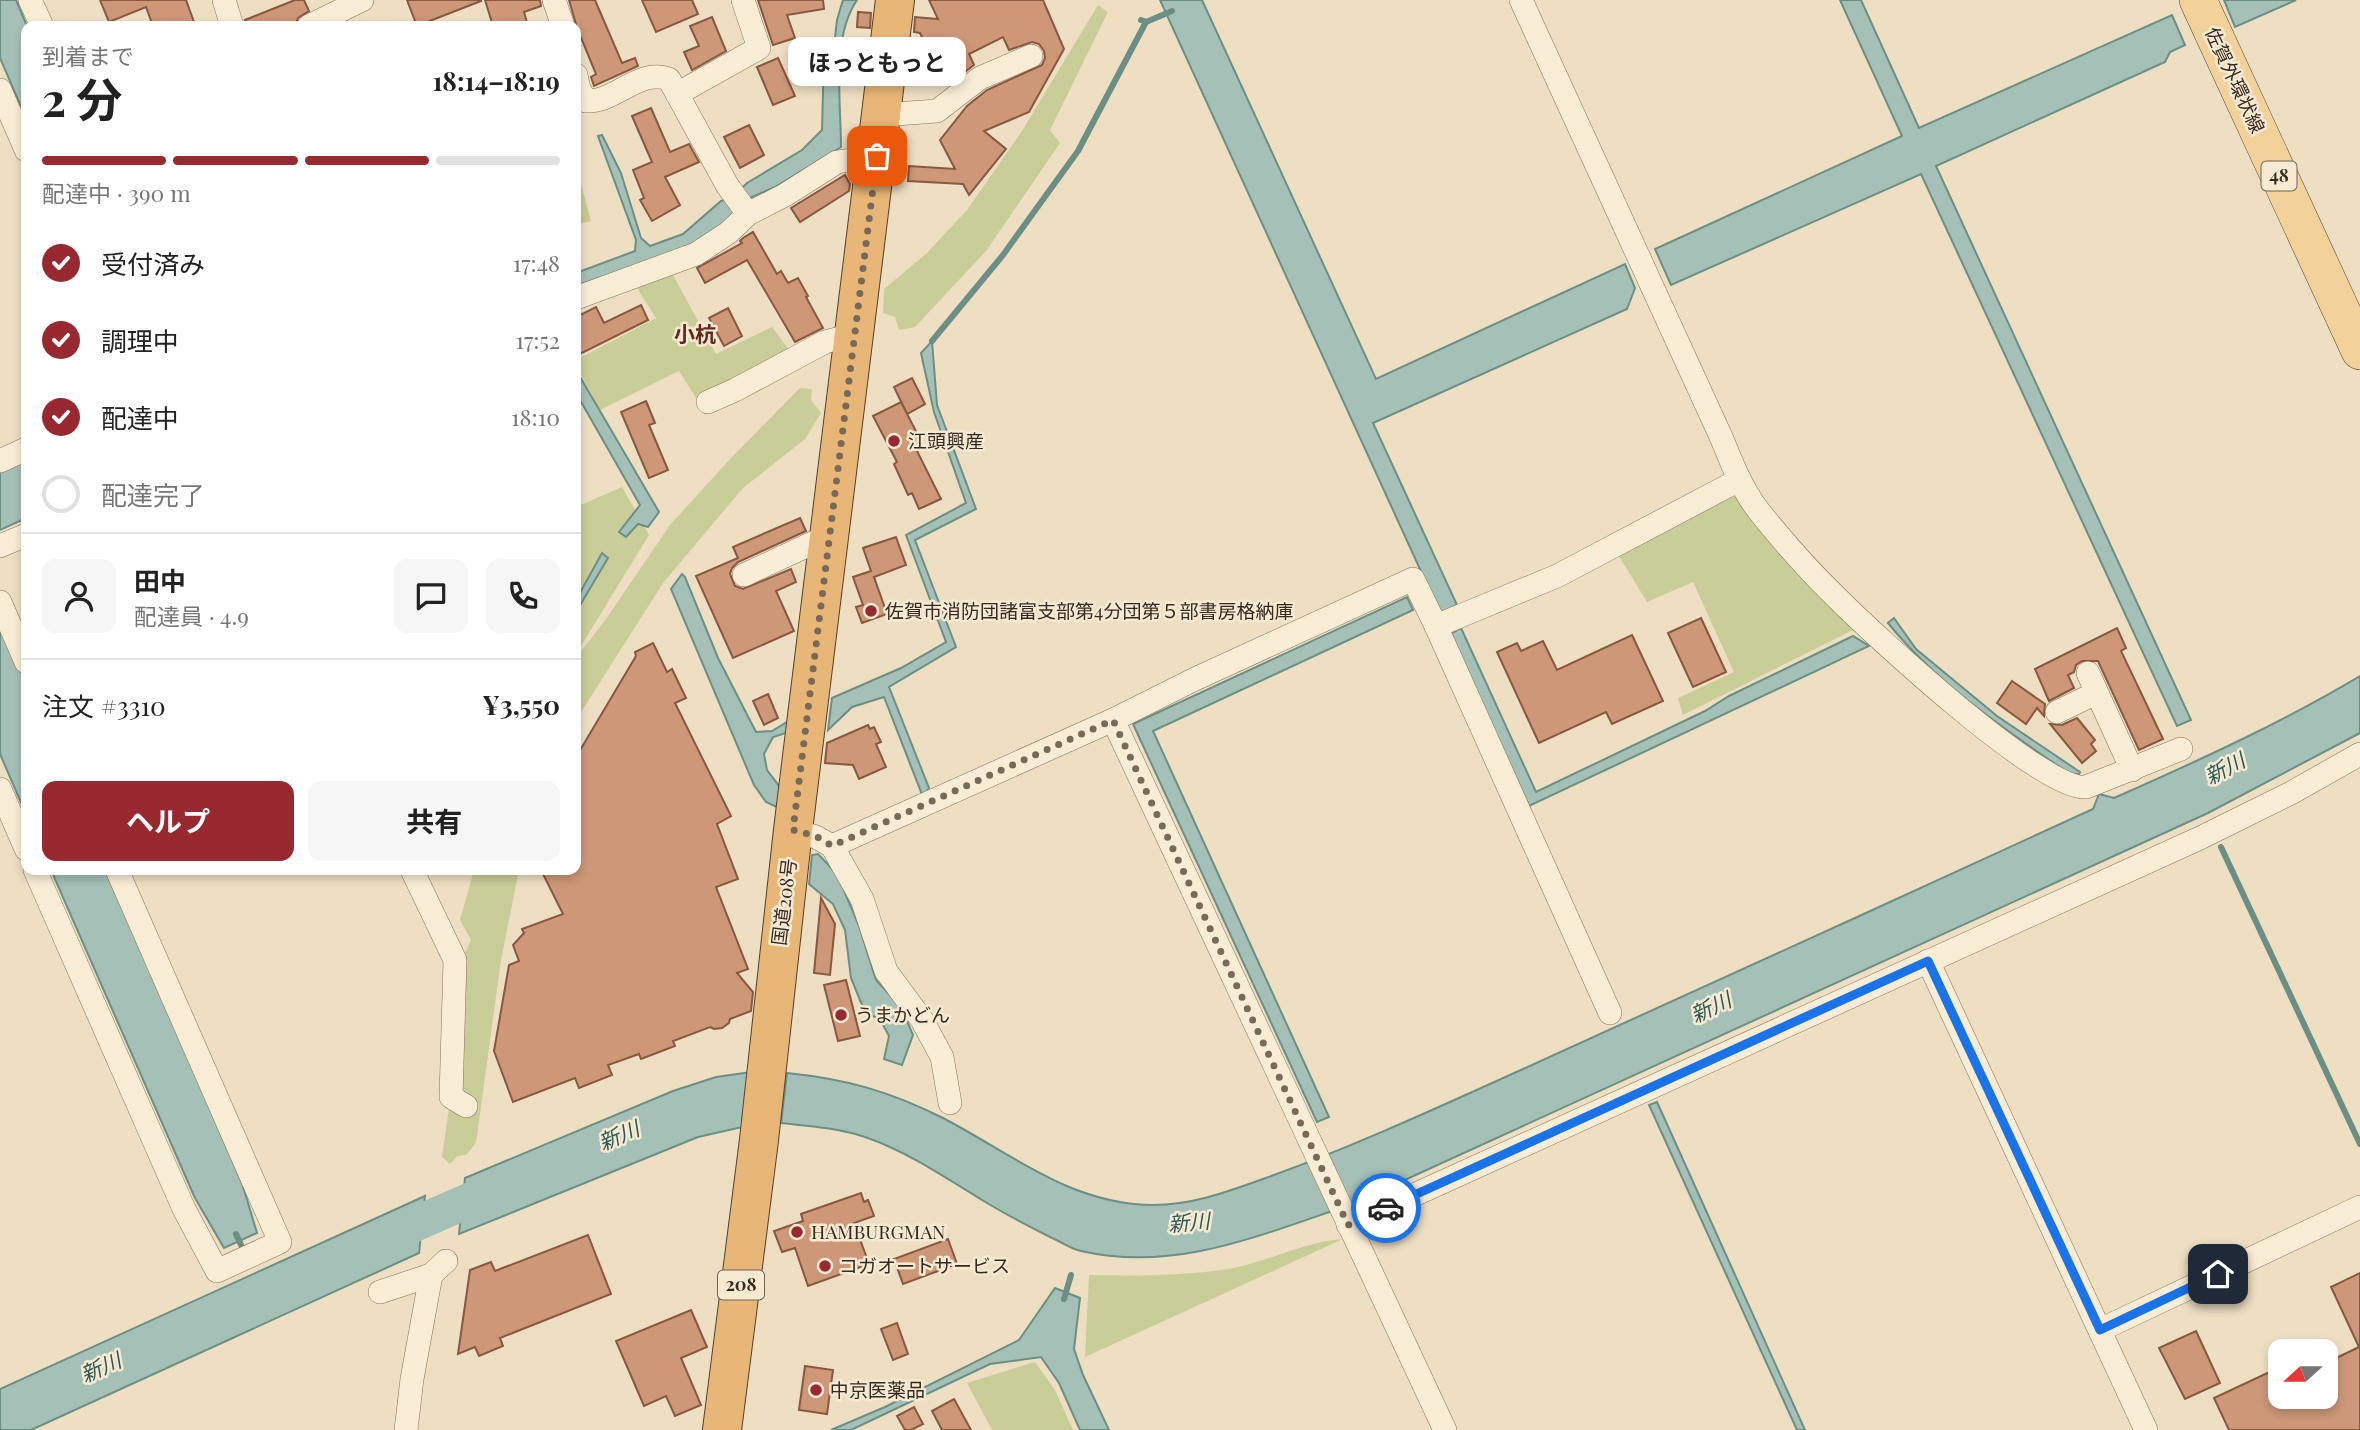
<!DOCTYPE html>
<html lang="ja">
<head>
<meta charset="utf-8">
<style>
  :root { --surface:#fff; --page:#f6f6f6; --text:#222; --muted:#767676; --line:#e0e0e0; --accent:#982930 }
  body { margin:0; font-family:"Playfair Display","Noto Sans JP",serif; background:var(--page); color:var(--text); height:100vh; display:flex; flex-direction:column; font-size:26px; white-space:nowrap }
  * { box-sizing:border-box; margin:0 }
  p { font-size:23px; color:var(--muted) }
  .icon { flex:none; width:38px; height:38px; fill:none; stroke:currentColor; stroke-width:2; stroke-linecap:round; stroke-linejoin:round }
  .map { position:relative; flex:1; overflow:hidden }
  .side { position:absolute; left:21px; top:21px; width:560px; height:854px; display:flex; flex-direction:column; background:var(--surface); border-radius:14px; box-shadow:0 4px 10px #0003 }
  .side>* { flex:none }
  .needle { width:46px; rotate:249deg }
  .buttons { position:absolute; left:2268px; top:1339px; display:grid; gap:14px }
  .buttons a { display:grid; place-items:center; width:70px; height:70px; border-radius:14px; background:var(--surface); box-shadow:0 4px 10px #0003; font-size:35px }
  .pin { position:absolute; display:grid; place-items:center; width:60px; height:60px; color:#fff; margin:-30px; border-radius:14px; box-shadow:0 4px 10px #0006 }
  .courier { position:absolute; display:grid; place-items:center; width:70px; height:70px; margin:-35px; border:5px solid #1a73e8; border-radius:50%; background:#fff; color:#222; box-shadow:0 2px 9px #0007 }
  .bubble { position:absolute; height:49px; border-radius:14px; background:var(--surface); box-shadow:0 4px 10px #0003; font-size:23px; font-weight:700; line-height:49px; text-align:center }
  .overview em { font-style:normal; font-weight:700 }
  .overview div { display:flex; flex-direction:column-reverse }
  .overview { display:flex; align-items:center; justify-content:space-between; height:119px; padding:0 21px }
  h1 { font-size:46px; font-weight:700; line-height:52px }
  .bar { display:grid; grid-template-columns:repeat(4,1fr); gap:10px 7px; align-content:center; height:84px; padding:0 21px }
  .bar i { height:9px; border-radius:5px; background:var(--line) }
  .bar .current { background:var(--accent) }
  .bar p { grid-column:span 4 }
  .line { display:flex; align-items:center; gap:18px; padding:0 21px; border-top:2px solid var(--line) }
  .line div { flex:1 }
  .round { display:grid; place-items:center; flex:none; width:74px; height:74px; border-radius:14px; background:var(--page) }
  ol { padding:0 21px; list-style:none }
  li { display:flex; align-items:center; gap:21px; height:77px }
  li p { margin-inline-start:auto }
  li .icon { padding:7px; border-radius:50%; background:var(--accent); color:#fff; stroke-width:4 }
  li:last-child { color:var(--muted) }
  li i { width:38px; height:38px; border:4px solid var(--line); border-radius:50% }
  .primary-button { display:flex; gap:14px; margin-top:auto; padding:14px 21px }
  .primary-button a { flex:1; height:80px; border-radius:14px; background:var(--accent); color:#fff; font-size:28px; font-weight:700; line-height:80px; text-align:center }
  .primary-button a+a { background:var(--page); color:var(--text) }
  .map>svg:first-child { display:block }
  .green { fill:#c9cd97 }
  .water { fill:#a5c1b7; stroke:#6c8f85; stroke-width:2 }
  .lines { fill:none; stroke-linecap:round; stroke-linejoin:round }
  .stream { stroke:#6c8f85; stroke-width:6 }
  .river { stroke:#a5c1b7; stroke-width:35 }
  .building { fill:#cd9778; stroke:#88583f; stroke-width:2 }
  .minor-casing { stroke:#89705a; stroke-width:24 }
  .primary-casing { stroke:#563f2e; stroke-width:38 }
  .trunk-casing { stroke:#563f2e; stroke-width:40 }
  .minor { stroke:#f9edd6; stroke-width:23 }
  .primary { stroke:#f2d29a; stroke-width:37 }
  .trunk { stroke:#e8b676; stroke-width:38 }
  .done { stroke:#786958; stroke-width:7; stroke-dasharray:0 12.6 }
  .route { stroke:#1a73e8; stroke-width:9 }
  .poi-dot { fill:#982930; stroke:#f6ead3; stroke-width:2.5 }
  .labels { text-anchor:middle; stroke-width:5; stroke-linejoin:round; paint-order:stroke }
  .shield { fill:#f6ead3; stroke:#716354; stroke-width:2 }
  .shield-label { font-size:18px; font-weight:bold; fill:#38291e }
  .street-label { font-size:19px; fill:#38291e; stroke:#f6ead3 }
  .poi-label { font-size:19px; fill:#38291e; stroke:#f6ead3; text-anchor:start }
  .neighbourhood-label { font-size:21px; font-weight:bold; fill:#65281d; stroke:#f6ead3 }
  .water-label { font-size:21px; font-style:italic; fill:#2d5853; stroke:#f6ead3 }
</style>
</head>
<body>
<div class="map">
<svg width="2360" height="1430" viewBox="0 0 2360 1430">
  <rect width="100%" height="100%" fill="#eedfc3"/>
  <g class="green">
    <path d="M1098,5L1108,12L1050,130L1060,143L986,251L915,327L899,330L895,317L883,313L884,289L927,253L967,210L1022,131Z"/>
    <path d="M576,166L591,221L576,225Z"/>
    <path d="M673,275L716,354L772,327L790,351L696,398L679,371L600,410L576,365V360L656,318L637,288Z"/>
    <path d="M800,388L812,389L811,400L821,413L805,439L743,488L663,583L576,720V658L606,619L670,525L731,458Z"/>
    <path d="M622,487L649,535L576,654V507Z"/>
    <path d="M1733,490L1855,629L1683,715L1678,698L1734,672L1693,582L1647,602L1617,553Z"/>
    <path d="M474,870H519L501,960L476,1143L466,1155L457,1156L450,1164L442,1157L449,1108L464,1091L458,1079L465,953L471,940L460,920Z"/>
    <path d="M1343,1239L1085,1357L1089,1275C1136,1276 1182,1276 1228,1269C1268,1262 1303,1242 1343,1239Z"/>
    <path d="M1035,1362L1055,1390L1073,1430H992L967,1383Z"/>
  </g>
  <g class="water">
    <path d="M0,0H16L27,26L26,118L0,58Z"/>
    <path d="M843,0H857C831,38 841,102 841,147L775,187L745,200L729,220L705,238L677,251L576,286V273L635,251L636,240L598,136L602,135L621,173L641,238L650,246L683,234L721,201L731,198L747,183L802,150L822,130L824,54L834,46L837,20Z"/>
    <path d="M1160,0H1202L1376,379L1625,264L1635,288L1627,309L1373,423L1457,605L1440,613Z"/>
    <path d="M1840,0H1861L1919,128L2172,15L2185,45L2170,52L2165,62L1936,166L2191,720L2177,726L1921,174L1671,285L1655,249L1902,136Z"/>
    <path d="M2224,0H2296L2235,27Z"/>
    <path d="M932,341L937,405L976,509L915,540L956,647L889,687L929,788L923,797L884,697L852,707L828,730L832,698L901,668L946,642L906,535L966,503L934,412L921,353Z"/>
    <path d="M576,370L659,512L648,527L638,524L626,537L619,532L640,505L576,393Z"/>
    <path d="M26,461V518L0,530V471Z"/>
    <path d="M602,553L608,558L576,612V600Z"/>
    <path d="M682,574L685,577L718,658L756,732L772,731L795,717L792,731L773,737L764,754L767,770L783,791L779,808L766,802L754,785L671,589Z"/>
    <path d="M1407,597L1413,610L1153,731L1329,1117L1317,1122L1133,724Z"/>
    <path d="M1894,618L1916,649L1997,716L2080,772L2079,774L2071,775C2006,730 1938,685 1888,623Z"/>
    <path d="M0,622L26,683V814L0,754Z"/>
    <path d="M1461,628L1536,792L1705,711L1729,696L1853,636L1869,646L1529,806L1449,635Z"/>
    <path d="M2360,676V733L2208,813L1350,1205C1262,1234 1176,1273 1081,1251C1071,1249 1062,1242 1052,1238C1028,1226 1005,1214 982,1200C945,1177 906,1151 865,1137C838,1128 809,1126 781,1123L787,1073C846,1079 889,1091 943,1118C1012,1154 1069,1203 1150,1205C1193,1206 1235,1189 1274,1175C1348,1148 1419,1116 1490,1084C1692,993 1892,901 2093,809L2099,794L2114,798C2198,761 2281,723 2360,676Z"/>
    <path d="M818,854L837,874L859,926L876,980L901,1007L913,1035L902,1065L884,1059L889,1036L881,1021L864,1010L851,978L845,930L833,904L809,884L812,855Z"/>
    <path d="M51,870H107L242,1183L257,1233L224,1248L195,1198Z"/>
    <path d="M752,1072L747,1126L698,1137L459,1234L465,1178L673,1091L716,1077Z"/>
    <path d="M1657,1102L1805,1430H1797L1649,1105Z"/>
    <path d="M425,1196L419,1253L31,1430H0V1389Z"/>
    <path d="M1055,1288L1080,1298L1074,1349L1083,1375L1109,1430H1080L1059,1383L1041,1357L990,1364L851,1430H831L885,1407L1019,1340Z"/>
  </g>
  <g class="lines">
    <g class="stream">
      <path d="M1141,20L1146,22L1172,11"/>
      <path d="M932,341L1003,255L1078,151L1146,22"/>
      <path d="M2221,847L2360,1144"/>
      <path d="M236,1234L242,1247"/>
      <path d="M1064,1299L1071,1275"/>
    </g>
    <path class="river" d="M379,1240L504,1185"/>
  </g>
  <g class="building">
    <path d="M100,0H186L194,22L184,26H153L146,7L109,22Z"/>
    <path d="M295,0H304L309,11L298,18L295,26H246L245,20Z"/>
    <path d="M407,0H481V1L417,26Z"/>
    <path d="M485,0H540L541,6L524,12L528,26H493Z"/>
    <path d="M569,0H595L622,63L635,58L638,66L594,86L591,77L596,74L577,28Z"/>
    <path d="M642,0H692L698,14L656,32Z"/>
    <path d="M758,0H823L824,9L787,15L795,38L773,45Z"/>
    <path d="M929,0H1043L1064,49L1029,112L984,131L1006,149L969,195L963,184L908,181L909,166L955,169L940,140L967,106L987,90L1042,65L1045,58L1044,51L1039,44L1032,42L1009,50L1003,37L969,54L974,65L952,82L945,67L938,71L920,33L914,32L915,17L938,19Z"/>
    <path d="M858,12L871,13L870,28L857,27Z"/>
    <path d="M712,17L726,51L692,70L684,52L699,46L690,26Z"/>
    <path d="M778,58L795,96L773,105L757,67Z"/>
    <path d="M651,108L670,152L689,144L699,162L665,177L680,205L652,221L640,200L644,198L633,170L652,162L632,116Z"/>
    <path d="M749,125L764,155L740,168L724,137Z"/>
    <path d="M845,175L850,184L849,191L800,222L791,208Z"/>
    <path d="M753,232L777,274L781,271L788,283L798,278L808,296L806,297L823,328L795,342L747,260L705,283L697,268L742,243L740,241L743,238Z"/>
    <path d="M641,305L648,320L576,356V317L596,307L604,323Z"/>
    <path d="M728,308L742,336L724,346L709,318Z"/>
    <path d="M912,378L925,404L907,414L894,387Z"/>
    <path d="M646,401L655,423L649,425L668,470L649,478L621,412Z"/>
    <path d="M901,402L922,443L915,447L941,499L919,509L912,493L908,495L894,464L897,462L873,416Z"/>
    <path d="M800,518L806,531L738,562L732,568L730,574L735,586L743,589L791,569L796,582L776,591L794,631L733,658L696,576L738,558L733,547Z"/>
    <path d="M896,537L906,565L874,577L887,614L862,623L856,607L863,605L853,577L871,571L863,548Z"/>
    <path d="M1701,618L1726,672L1693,687L1668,633Z"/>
    <path d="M2117,628L2126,648L2121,651L2163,739L2139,750L2098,661H2082L2076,665L2074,672L2068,675L2074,688L2049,701L2035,669Z"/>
    <path d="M1632,635L1663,701L1612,724L1606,712L1539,743L1497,652L1517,643L1521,651L1543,641L1557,670Z"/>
    <path d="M653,643L667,672L672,669L686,698L675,703L731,816L717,824L738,879L716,887L748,969L737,973L753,992L751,1011L730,1019L729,1023L722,1028L714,1029L710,1027L673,1041L675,1046L641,1059L639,1054L608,1065L612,1075L579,1088L575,1078L513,1102L494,1051L509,965L519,961L513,945L524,933L522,929L563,914L541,870H576V757L636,656L635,652Z"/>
    <path d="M2012,681L2045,704L2044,716L2037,708L2026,724L1997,703Z"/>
    <path d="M768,694L778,718L764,725L753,701Z"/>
    <path d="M2077,718L2095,740L2091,744L2096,751L2082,763L2050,724L2062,725Z"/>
    <path d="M868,725L870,729L874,727L881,742L876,744L886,767L859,779L853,765L825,763L827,743Z"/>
    <path d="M821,898L835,924L830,975L814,973Z"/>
    <path d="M846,980L860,1036L838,1041L824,985Z"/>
    <path d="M861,1193L864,1202L868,1200L874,1216L854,1223L869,1264L808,1286L795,1248L782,1252L774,1231L803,1221L801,1214Z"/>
    <path d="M588,1235L611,1294L500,1338L503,1346L479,1356L475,1347L458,1354L470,1270L491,1262L495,1271Z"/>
    <path d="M948,1239L957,1264L903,1284L894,1259Z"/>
    <path d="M2360,1273V1430H2229L2214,1398L2280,1367V1396H2326V1363L2359,1347L2331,1287Z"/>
    <path d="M691,1310L707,1347L681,1358L701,1405L675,1416L666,1396L644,1406L616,1341Z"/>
    <path d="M897,1323L908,1354L893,1360L881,1329Z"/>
    <path d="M2196,1331L2220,1383L2185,1399L2159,1348Z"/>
    <path d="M805,1366L833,1370L827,1414L799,1410Z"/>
    <path d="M954,1399L971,1430H942L932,1411Z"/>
    <path d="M914,1407L923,1424L911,1430H905L897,1416Z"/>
  </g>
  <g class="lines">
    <defs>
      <g id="minor">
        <path d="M30,0L42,26"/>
        <path d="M224,0L232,26"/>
        <path d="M554,0L563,26"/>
        <path d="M1521,0L1722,439C1732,464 1742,489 1758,510C1782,540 1808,570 1836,597C1872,633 2043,792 2086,787L2181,749"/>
        <path d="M309,26L362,0"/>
        <path d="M576,75L579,89L586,101C615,103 638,68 669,79L727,185L748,214"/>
        <path d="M0,90L26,150"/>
        <path d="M677,94L759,48L743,0"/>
        <path d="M882,115L937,111L980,78L1031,56"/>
        <path d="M576,298L696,254L728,233L748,214L785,195L837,162L877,156"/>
        <path d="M708,402L735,390L825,342L840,338L854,340"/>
        <path d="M0,461L26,449"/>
        <path d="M0,546L26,535"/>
        <path d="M744,575L817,541H829"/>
        <path d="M0,602L26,662"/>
        <path d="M1436,626L1610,1013"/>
        <path d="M2088,673L2132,770"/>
        <path d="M2057,712L2096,693"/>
        <path d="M1113,720L1195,679L1413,579L1436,626L1557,576L1739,480"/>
        <path d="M0,789L26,849"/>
        <path d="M793,830L816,837L832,846L1113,720L1445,1430"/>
        <path d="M832,846L862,899L886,971L922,1020L942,1057L950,1103"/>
        <path d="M35,870L184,1209L217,1271L280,1242L117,870"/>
        <path d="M412,870L455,960L451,1097L466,1106"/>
        <path d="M1928,961L2146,1430"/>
        <path d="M1348,1225L2200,838L2291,793L2360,754"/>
        <path d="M380,1292L431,1275L446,1261"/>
        <path d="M2100,1330L2360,1207"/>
        <path d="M406,1430L412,1379L431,1275"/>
      </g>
      <path id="primary" d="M2198,0L2360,351"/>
      <path id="trunk" d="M722,1430L759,1140L793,830L895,0"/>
    </defs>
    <use href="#minor" class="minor-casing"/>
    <use href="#primary" class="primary-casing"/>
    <use href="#trunk" class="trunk-casing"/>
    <use href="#minor" class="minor"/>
    <use href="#primary" class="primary"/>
    <use href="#trunk" class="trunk"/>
  </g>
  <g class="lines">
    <path class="done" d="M877,156L793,830L816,836L832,846L1113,720L1348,1225L1386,1208"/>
    <path class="route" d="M1386,1208L1928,961L2100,1330L2218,1274"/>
  </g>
  <g class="poi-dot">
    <circle cx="894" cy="441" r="7"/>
    <circle cx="871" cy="611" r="7"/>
    <circle cx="841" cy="1015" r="7"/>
    <circle cx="797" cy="1232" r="7"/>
    <circle cx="825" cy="1266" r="7"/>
    <circle cx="816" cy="1390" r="7"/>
  </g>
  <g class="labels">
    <g class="shield">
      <rect x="2261.5" y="161.5" width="35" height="29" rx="5"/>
      <rect x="718" y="1270.5" width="46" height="29" rx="5"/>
    </g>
    <g class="shield-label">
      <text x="2279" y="182">48</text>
      <text x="741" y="1291">208</text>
    </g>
    <g class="street-label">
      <text transform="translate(2235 80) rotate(65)" y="7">佐賀外環状線</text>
      <text transform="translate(784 902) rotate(-83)" y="7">国道208号</text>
    </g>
    <g class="poi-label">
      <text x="908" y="448">江頭興産</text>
      <text x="885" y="618">佐賀市消防団諸富支部第4分団第５部書房格納庫</text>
      <text x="855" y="1022">うまかどん</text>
      <text x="811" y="1239">HAMBURGMAN</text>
      <text x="839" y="1273">コガオートサービス</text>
      <text x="830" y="1397">中京医薬品</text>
    </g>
    <g class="neighbourhood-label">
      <text x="695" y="342">小杭</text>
    </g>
    <g class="water-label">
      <text transform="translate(2225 769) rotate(-28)" y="7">新川</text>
      <text transform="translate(1711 1008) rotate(-25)" y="7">新川</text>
      <text transform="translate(619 1136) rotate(-23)" y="7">新川</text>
      <text transform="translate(1189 1223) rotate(-5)" y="7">新川</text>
      <text transform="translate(101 1368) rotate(-24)" y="7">新川</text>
    </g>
  </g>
</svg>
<div class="buttons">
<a><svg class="needle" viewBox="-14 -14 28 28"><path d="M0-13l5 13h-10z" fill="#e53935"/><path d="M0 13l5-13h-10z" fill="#767676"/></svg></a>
</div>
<div class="pin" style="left:877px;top:156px;background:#ea580c"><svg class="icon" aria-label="bag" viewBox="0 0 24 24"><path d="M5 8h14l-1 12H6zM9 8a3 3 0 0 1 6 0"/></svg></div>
<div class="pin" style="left:2218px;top:1274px;background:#1f2937"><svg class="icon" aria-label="home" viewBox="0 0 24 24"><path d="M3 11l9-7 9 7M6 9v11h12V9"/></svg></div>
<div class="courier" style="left:1386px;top:1208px"><svg class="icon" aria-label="car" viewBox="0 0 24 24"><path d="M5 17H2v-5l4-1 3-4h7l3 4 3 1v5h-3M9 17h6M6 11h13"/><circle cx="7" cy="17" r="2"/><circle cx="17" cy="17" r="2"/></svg></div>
<div class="bubble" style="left:788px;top:37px;width:178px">ほっともっと</div>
<section class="side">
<div class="overview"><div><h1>2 分</h1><p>到着まで</p></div><em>18:14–18:19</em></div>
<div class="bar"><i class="current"></i><i class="current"></i><i class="current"></i><i></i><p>配達中 · 390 m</p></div>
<ol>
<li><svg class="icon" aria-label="check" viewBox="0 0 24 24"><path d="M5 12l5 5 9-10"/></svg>受付済み<p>17:48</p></li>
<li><svg class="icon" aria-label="check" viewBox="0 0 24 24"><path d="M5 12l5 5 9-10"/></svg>調理中<p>17:52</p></li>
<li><svg class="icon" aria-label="check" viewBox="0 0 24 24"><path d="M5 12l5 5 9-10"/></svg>配達中<p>18:10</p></li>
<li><i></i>配達完了</li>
</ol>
<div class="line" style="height:126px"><a class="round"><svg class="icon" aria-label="person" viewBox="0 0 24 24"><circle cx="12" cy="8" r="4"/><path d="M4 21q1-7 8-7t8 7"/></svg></a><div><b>田中</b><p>配達員 · 4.9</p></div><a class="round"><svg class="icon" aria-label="chat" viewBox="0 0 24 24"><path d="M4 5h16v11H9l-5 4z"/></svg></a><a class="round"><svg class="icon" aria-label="phone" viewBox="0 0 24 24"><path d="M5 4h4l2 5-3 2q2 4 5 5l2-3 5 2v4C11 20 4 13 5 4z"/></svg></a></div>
<div class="line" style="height:91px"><div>注文 #3310</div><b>¥3,550</b></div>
<div class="primary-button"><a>ヘルプ</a><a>共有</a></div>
</section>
</div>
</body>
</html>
